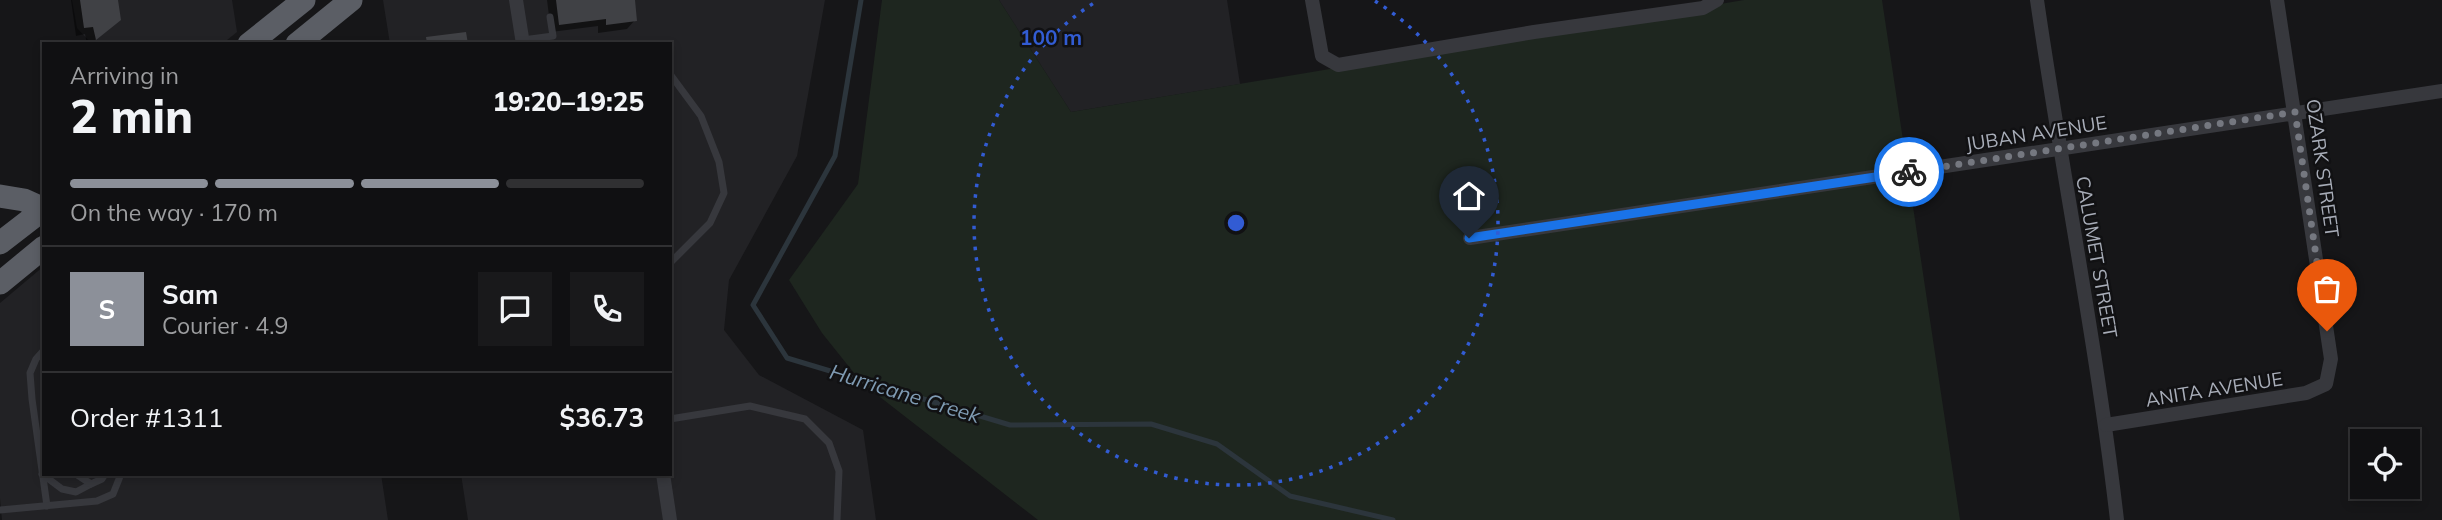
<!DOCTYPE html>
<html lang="en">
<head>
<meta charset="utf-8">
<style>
  :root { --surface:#101012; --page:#19191b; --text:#f1f3f6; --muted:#9c9d9f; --line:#303032; --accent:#8c9099 }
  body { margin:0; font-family:Mulish,sans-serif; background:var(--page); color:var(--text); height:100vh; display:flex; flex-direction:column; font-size:26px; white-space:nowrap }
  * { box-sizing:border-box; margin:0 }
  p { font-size:23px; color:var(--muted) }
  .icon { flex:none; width:38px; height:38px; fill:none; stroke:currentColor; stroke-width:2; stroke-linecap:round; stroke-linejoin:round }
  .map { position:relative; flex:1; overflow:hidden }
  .drawer { position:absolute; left:42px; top:42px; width:630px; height:434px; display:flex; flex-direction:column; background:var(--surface); border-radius:0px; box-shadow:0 4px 10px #0003,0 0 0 2px var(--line) }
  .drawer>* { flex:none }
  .fabs { position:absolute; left:2350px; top:429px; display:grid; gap:14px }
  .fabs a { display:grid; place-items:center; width:70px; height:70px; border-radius:0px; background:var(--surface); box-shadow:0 4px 10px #0003,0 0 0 2px var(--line); font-size:35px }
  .pin { position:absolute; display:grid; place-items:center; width:60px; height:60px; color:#fff; margin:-72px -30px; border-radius:50% 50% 50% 0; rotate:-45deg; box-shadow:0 0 7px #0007 }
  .pin .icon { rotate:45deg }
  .courier { position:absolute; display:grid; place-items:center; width:70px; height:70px; margin:-35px; border:5px solid #1a73e8; border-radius:50%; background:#fff; color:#222; box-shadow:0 2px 9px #0007 }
  .summary em { font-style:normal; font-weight:800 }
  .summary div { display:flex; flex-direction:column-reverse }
  .summary { display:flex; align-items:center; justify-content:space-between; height:119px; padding:0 28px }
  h1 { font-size:46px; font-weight:800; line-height:52px }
  .bar { display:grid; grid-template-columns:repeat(4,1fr); gap:10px 7px; align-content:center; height:84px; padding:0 28px }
  .bar i { height:9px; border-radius:5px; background:var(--line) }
  .bar .selected { background:var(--accent) }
  .bar p { grid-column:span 4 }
  .line { display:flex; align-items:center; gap:18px; padding:0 28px; border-top:2px solid var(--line) }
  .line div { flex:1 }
  .round { display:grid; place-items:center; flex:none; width:74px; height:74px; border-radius:0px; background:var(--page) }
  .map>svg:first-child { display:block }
  .built { fill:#222225 }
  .green { fill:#1e261f }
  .shadow { fill:#0007 }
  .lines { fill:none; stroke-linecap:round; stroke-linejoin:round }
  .stream { stroke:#2c353c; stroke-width:5 }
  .building { fill:#404145 }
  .service { stroke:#37383d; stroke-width:7 }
  .minor { stroke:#37383d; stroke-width:14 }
  .trunk { stroke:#5b5e65; stroke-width:23 }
  .done { stroke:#757880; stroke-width:7; stroke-dasharray:0 12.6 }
  .route { stroke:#1a73e8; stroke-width:9 }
  .ring { fill:none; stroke:#325cd3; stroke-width:3.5; stroke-dasharray:3.5 7 }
  .labels { text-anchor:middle; stroke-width:5; stroke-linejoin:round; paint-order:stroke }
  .street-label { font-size:19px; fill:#a8adb8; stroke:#111113 }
  .water-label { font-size:21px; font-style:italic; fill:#7f9bb3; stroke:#111113 }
  .centre { fill:#325cd3; stroke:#111113; stroke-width:3.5 }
  .ring-label { font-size:21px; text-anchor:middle; font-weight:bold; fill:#325cd3; stroke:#111113; stroke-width:5; stroke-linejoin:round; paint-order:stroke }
</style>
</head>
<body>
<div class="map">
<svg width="2442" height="520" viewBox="0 0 2442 520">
  <rect width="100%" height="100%" fill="#161618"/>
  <g class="built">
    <path d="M72,0H232L237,32L222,44H92L77,28Z"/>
    <path d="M383,0H825L797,156L729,280L724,330L759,375L863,430L876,520H468L461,474H670V44H390Z"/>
    <path d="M999,0H1227L1240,84L1071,112Z"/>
    <path d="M44,266V474H381L388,520H2L0,498V303Z"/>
  </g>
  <path class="green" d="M882,0H999L1071,112L1744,0H1882L1960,520H1038L862,383L822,333L789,280L858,184Z"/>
  <g class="shadow">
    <path d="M71,0H116L110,28L90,44H87L85,34L76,36Z"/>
    <path d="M547,0H633L635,20L627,29L598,33V26L551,32Z"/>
  </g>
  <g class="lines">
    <path class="stream" d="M861,0L835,156L753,305L787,358L1010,425L1151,424L1217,444L1290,496L1393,520"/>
  </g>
  <g class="building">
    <path d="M80,0H118L121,20L96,40L93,27L84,28Z"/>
    <path d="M556,0H635L637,21L606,25V19L559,25Z"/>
    <path d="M466,32L468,44H427L426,37Z"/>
  </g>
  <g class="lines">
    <g class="service">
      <path d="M523,40L553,36L550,17"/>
      <path d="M670,74L701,116L719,162L724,193L710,223L670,263"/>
      <path d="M44,350L36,359L30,373L32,399L47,506"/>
      <path d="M670,419L750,406L805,419L829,443L839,471L837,520"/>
      <path d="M42,474L62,489L76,492L91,484"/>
      <path d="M76,474L91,484L102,479L105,474"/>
      <path d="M0,510L97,501L113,494L121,474"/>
    </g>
    <g class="minor">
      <path d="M516,0L523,44"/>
      <path d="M1312,0L1322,56L1338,65L1534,32L1703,8L1717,0"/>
      <path d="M2037,0C2062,173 2097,346 2117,520"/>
      <path d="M1470,238L2442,91"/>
      <path d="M2106,425L2306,393L2326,384L2331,359L2277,0"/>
      <path d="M663,474L670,520"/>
    </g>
    <g class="trunk">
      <path d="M249,44L304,0"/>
      <path d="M297,44L351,0"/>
      <path d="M0,196L24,200L44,209L0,243"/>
      <path d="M0,283L44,247"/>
    </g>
  </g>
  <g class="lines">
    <path class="done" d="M1909,172L2295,112L2327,331"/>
    <path class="route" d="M1469,238L1909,172"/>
  </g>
  <path class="ring" d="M1375 1A262 262 0 1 1 1097 1"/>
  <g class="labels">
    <g class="street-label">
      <text transform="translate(2036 133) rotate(-9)" y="7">JUBAN AVENUE</text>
      <text transform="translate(2323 168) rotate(82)" y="7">OZARK STREET</text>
      <text transform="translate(2097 257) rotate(80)" y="7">CALUMET STREET</text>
      <text transform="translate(2214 389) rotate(-9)" y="7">ANITA AVENUE</text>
    </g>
    <g class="water-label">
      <text transform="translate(905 394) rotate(17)" y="7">Hurricane Creek</text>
    </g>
  </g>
  <circle cx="1236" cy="223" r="10" class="centre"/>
  <g class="ring-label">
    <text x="1051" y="45">100 m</text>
  </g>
</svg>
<div class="fabs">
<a><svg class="icon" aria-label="locate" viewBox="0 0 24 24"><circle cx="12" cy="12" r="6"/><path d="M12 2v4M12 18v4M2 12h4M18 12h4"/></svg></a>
</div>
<div class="pin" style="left:2327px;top:331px;background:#ea580c"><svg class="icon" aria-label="bag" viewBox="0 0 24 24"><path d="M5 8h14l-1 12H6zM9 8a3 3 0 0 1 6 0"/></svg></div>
<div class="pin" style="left:1469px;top:238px;background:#1f2937"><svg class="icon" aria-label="home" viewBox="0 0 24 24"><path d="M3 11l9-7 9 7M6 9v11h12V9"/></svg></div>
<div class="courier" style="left:1909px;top:172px"><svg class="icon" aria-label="bike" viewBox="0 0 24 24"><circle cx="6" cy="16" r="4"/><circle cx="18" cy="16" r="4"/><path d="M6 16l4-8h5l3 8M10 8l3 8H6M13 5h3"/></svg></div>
<section class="drawer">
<div class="summary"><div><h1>2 min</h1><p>Arriving in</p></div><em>19:20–19:25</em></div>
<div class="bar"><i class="selected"></i><i class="selected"></i><i class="selected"></i><i></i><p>On the way · 170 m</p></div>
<div class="line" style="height:126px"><b class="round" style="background:var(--accent);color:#fff">S</b><div><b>Sam</b><p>Courier · 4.9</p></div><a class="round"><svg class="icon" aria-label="chat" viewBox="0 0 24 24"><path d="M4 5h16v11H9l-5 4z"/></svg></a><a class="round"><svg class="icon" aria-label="phone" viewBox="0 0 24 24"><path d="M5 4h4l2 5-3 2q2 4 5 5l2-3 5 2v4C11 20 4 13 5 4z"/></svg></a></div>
<div class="line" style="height:91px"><div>Order #1311</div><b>$36.73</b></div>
</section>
</div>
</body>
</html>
